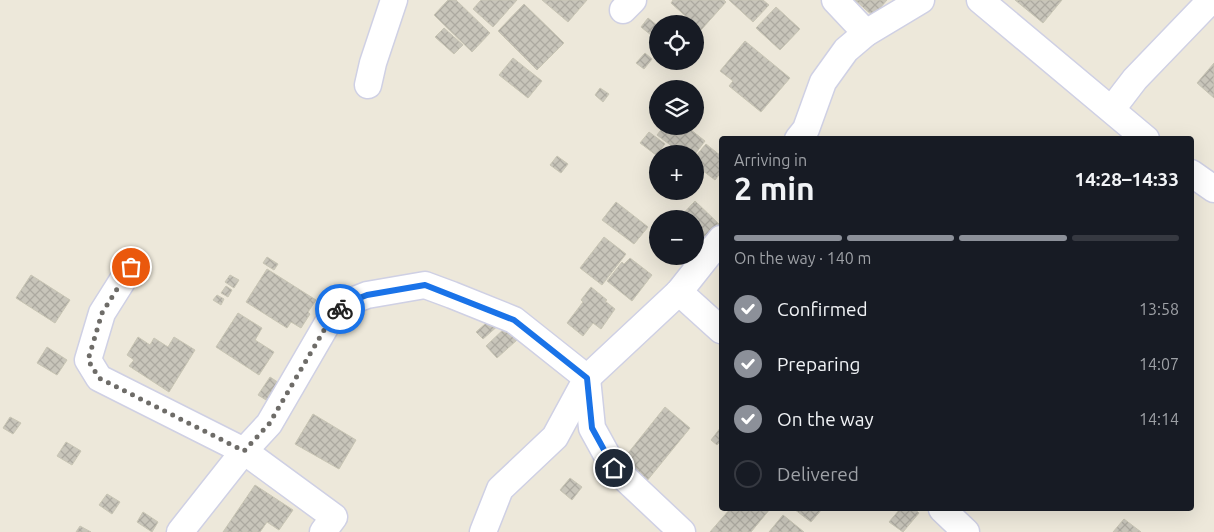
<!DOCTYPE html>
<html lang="en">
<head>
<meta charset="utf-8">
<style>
  :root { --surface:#171b24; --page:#242831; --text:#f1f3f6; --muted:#9ea1a6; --line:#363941; --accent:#8c9099 }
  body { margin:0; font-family:Ubuntu,sans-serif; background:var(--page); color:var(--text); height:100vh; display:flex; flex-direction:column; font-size:19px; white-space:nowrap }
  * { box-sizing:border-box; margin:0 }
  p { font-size:16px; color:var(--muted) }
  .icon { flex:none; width:28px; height:28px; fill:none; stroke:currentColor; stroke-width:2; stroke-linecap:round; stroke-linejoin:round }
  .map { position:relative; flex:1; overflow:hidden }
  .panel { position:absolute; left:719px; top:136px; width:475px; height:375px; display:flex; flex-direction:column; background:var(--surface); border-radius:5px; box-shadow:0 5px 20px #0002 }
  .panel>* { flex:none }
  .controls { position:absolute; left:649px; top:15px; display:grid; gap:10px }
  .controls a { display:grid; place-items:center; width:55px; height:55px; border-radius:50%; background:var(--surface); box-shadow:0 5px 20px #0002; font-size:25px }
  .pin { position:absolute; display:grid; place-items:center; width:42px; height:42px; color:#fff; margin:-21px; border:2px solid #fff; border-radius:50%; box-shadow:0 1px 5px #0007 }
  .courier { position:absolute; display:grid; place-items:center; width:50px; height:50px; margin:-25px; border:4px solid #1a73e8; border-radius:50%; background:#fff; color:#222; box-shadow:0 1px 6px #0007 }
  .headline em { font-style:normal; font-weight:700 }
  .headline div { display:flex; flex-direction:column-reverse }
  .headline { display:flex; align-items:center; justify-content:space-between; height:85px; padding:0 15px }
  h1 { font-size:32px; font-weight:700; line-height:38px }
  .bar { display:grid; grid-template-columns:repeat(4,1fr); gap:8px 5px; align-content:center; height:60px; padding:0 15px }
  .bar i { height:6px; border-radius:4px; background:var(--line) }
  .bar .active { background:var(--accent) }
  .bar p { grid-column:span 4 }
  ol { padding:0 15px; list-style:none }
  li { display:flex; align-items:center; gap:15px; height:55px }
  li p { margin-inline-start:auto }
  li .icon { padding:5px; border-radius:50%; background:var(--accent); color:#fff; stroke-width:4 }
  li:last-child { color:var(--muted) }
  li i { width:28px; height:28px; border:2px solid var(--line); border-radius:50% }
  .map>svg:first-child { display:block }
  .building { fill:url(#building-cross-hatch); stroke:#c8c5b4 }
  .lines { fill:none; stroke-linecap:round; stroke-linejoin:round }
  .minor-casing { stroke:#cfd0e4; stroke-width:29 }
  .minor { stroke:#fff; stroke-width:26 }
  .done { stroke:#6e6c68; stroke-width:5; stroke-dasharray:0 9 }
  .route { stroke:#1a73e8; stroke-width:6 }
</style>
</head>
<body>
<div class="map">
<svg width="1214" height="532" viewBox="0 0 1214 532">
  <defs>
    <pattern id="building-cross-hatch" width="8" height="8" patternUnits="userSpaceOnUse" patternTransform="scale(1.25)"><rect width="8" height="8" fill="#c8c5ba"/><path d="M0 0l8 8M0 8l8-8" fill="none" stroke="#aca9a0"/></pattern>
  </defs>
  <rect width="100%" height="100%" fill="#ede8da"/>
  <g class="building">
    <path d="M448,0H456L490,33L472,52L434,15Z"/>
    <path d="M481,0H517L493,27L473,9Z"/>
    <path d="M542,0H587L568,22Z"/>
    <path d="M673,0H724L726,2L701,30L671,3Z"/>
    <path d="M729,0H763L769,5L753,22Z"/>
    <path d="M855,0H887L873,16Z"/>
    <path d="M1015,0H1062L1043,23Z"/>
    <path d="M524,4L564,43L537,70L498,31Z"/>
    <path d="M776,7L800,29L780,50L756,28Z"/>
    <path d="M648,18L658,26L651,35L641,27Z"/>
    <path d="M444,28L463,45L454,54L435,37Z"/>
    <path d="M745,41L790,78L761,112L729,86L733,81L720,71Z"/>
    <path d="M645,53L652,59L644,69L636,63Z"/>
    <path d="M513,58L542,81L528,98L499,75Z"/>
    <path d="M1214,63V98L1197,83Z"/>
    <path d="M600,88L609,94L603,102L595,95Z"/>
    <path d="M664,126H686L705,141L695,154H668L673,147L657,135Z"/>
    <path d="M649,132L665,144L656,155L640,143Z"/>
    <path d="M706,144L721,156V172L715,180L702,170L697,175L695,173V157Z"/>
    <path d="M557,156L568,164L561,173L550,165Z"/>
    <path d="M695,201L720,225L696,250L695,219H678Z"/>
    <path d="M616,202L648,227L634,244L602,220Z"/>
    <path d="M604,237L626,254L602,285L580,268Z"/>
    <path d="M267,257L278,264L274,270L263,263Z"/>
    <path d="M630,258L652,275L632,301L607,281L622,262L624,264Z"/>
    <path d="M267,269L316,300L308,312L310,314L301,328L291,322L287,328L246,302Z"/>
    <path d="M31,275L70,300L55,323L16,298Z"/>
    <path d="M230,275L239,280L234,288L225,282Z"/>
    <path d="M226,286L232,290L228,297L221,293Z"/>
    <path d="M591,287L607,300L605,301L615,309L601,329L593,323L583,336L567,323L583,302L581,300Z"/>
    <path d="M217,295L224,299L221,305L213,300Z"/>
    <path d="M238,313L262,328L255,340L274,352L259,375L216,347Z"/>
    <path d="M494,316L500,324L483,339L476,332Z"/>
    <path d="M506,327L517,340L497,358L486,346Z"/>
    <path d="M138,337L150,345L154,338L168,347L174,337L195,350L169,392L129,366L134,360L127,355Z"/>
    <path d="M47,347L67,360L57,375L37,363Z"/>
    <path d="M270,377L282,385L271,403L258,395Z"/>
    <path d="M665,407L690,428L646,482L621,462Z"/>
    <path d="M313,414L356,440L339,469L295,444Z"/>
    <path d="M10,417L21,423L13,434L3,428Z"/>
    <path d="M721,427V444L719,443L717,445L711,440Z"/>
    <path d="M66,442L81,451L72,465L57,456Z"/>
    <path d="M570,478L582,487L572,500L560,490Z"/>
    <path d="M255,485L293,510L279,530L267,522L260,532H223Z"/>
    <path d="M107,494L120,502L112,514L99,505Z"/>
    <path d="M730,509H770L751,532H710Z"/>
    <path d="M794,509H822L811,522Z"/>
    <path d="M900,509H914L919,513L903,532L889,522Z"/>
    <path d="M143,512L158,522L152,532L137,522Z"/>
    <path d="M783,515L804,532H769Z"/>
    <path d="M1124,519L1141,532H1113Z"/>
    <path d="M80,526L91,532H76Z"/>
  </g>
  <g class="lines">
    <defs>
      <g id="minor">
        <path d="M835,0L866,33"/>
        <path d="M980,0L1146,139"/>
        <path d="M623,10L633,0"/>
        <path d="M368,85L373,63L394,0"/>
        <path d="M1112,109L1135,79L1211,0"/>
        <path d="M798,139L806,129L823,82L846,50L866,33L921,0"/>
        <path d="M1191,173L1214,189"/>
        <path d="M131,267L102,313L88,360L99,378L244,451L334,517L323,532"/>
        <path d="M679,292L721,330"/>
        <path d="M942,509L966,532"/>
        <path d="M180,532L244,451L269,424L330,319L344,304L367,295L425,285L452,295L514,320L587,378L592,428L614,468L682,532"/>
        <path d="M483,532L500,489L555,437L587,378L679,292L721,239"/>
      </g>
    </defs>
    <use href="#minor" class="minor-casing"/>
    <use href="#minor" class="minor"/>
  </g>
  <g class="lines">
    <path class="done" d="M131,267L102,313L88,360L99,378L244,451L269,424L330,320L340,309"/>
    <path class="route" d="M340,309L344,304L367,295L425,285L514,320L587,378L592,428L614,468"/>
  </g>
</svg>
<div class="controls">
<a><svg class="icon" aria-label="locate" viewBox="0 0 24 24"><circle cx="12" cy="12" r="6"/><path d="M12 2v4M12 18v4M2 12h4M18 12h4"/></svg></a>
<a><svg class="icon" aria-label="layers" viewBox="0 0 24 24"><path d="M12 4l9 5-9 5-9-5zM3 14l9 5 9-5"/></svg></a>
<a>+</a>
<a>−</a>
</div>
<div class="pin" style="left:131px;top:267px;background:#ea580c"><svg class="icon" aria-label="bag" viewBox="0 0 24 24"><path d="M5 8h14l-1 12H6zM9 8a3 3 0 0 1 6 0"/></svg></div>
<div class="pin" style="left:614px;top:468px;background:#1f2937"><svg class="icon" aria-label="home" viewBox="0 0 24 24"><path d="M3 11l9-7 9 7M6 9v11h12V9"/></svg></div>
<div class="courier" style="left:340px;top:309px"><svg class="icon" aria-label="bike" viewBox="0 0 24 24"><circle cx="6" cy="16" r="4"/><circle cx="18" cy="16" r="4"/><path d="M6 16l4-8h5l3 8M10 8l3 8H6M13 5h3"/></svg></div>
<section class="panel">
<div class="headline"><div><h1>2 min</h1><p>Arriving in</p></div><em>14:28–14:33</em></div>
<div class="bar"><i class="active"></i><i class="active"></i><i class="active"></i><i></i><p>On the way · 140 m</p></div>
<ol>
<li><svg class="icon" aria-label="check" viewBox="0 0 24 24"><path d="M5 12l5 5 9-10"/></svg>Confirmed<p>13:58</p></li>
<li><svg class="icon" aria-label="check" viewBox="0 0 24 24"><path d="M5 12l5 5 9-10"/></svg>Preparing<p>14:07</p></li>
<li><svg class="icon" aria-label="check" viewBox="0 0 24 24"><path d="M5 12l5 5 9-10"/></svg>On the way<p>14:14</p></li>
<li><i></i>Delivered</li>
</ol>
</section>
</div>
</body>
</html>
